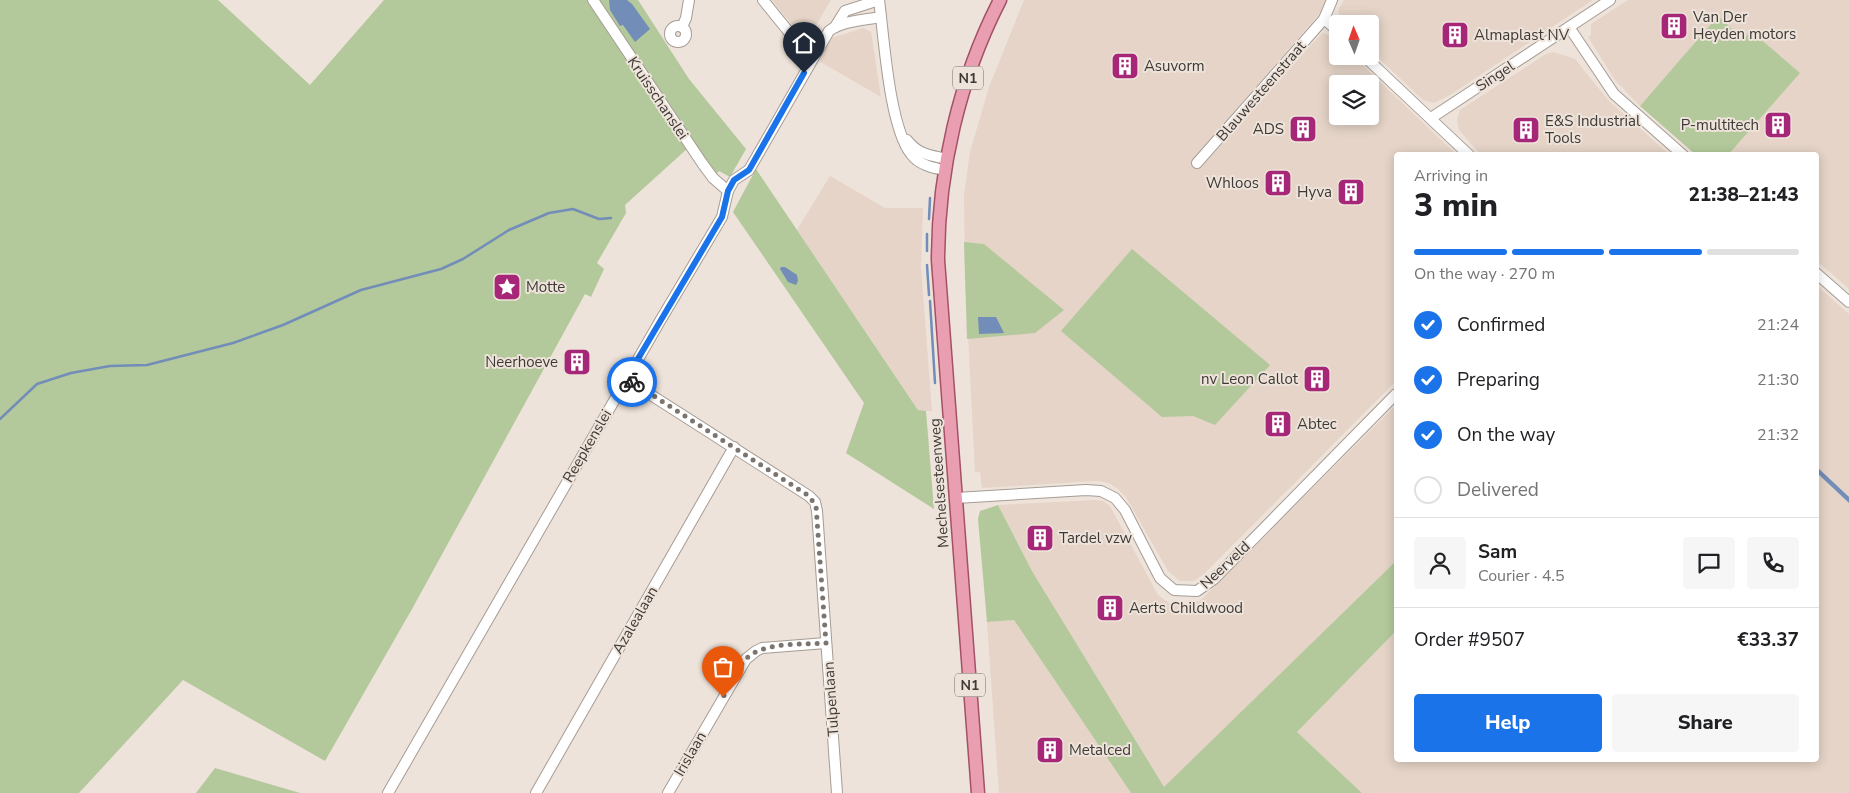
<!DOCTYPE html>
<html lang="en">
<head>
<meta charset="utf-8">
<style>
  :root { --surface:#fff; --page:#f6f6f6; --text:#202124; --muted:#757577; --line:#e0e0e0; --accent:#1a73e8 }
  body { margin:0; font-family:"Nunito Sans",sans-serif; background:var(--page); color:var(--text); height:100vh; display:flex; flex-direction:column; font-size:19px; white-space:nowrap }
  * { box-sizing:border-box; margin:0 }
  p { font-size:16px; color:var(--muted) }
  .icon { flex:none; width:28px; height:28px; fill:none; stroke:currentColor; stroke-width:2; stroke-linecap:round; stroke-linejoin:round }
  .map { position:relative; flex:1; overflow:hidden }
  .panel { position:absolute; left:1394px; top:152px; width:425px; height:610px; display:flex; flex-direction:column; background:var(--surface); border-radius:5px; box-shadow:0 2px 12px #0003 }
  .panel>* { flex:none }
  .needle { width:32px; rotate:358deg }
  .tools { position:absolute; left:1329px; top:15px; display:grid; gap:10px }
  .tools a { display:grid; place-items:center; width:50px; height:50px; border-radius:5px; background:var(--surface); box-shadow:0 2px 12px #0003; font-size:25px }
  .pin { position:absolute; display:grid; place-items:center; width:42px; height:42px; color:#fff; margin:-51px -21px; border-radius:50% 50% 50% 0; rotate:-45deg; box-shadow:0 0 5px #0007 }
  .pin .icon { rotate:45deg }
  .courier { position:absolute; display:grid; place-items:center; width:50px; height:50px; margin:-25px; border:4px solid #1a73e8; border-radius:50%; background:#fff; color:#222; box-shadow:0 1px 6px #0007 }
  .head em { font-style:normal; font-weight:800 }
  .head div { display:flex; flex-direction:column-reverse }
  .head { display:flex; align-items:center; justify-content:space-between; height:85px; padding:0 20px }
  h1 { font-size:32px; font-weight:800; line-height:38px }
  .bar { display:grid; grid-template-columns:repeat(4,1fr); gap:8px 5px; align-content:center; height:60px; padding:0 20px }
  .bar i { height:6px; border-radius:4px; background:var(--line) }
  .bar .active { background:var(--accent) }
  .bar p { grid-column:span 4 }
  .line { display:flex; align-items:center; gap:12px; padding:0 20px; border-top:1px solid var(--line) }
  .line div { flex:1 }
  .round { display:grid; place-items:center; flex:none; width:52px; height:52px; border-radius:5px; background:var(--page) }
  ol { padding:0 20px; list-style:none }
  li { display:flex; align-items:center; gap:15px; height:55px }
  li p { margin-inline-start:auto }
  li .icon { padding:5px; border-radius:50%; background:var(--accent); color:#fff; stroke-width:4 }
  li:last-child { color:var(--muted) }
  li i { width:28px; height:28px; border:2px solid var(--line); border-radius:50% }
  .action { display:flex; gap:10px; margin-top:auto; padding:10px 20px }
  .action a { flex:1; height:58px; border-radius:5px; background:var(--accent); color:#fff; font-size:20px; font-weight:800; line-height:58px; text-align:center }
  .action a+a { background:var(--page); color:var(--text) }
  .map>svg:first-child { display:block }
  .built { fill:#e5d4c7; fill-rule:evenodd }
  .green { fill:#b3c99b }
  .water { fill:#728db8 }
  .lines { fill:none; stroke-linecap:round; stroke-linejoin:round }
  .stream { stroke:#728db8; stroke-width:2.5 }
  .minor-casing { stroke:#a69c94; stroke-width:12 }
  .major-casing { stroke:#a45165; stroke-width:15 }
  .minor { stroke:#fff; stroke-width:10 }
  .major { stroke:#ea9eb2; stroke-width:12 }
  .done { stroke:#7b746f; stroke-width:5; stroke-dasharray:0 9 }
  .route { stroke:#1a73e8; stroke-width:6 }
  .labels { text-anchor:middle; stroke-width:4; stroke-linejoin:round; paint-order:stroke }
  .shield { fill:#eee3da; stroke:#726c66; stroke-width:1 }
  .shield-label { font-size:14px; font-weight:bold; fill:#3d3935 }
  .poi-label { font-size:15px; fill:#3d3935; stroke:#eee3da; text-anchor:start }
  .street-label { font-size:15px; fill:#3d3935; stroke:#eee3da }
</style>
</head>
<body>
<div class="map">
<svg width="1849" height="793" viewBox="0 0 1849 793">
  <rect width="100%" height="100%" fill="#eee3da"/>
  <g class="built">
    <path d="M772,0H831L806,42Z"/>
    <path d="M1024,0H1327L1326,6L1193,160L1202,167L1320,35L1323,33L1330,35L1337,42L1338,56H1353L1457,155H1396V381L1205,573L1194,581H1180L1168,571L1126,497L1118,489L1109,483L1098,481L1078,482L982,488L980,472H975L965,275L964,196L970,152L989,87ZM1338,84H1370V116H1338Z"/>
    <path d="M1344,0H1593L1450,95L1434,103L1423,100L1370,50V24L1342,23L1338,10Z"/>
    <path d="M1628,0H1849V289L1816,260V155H1728L1799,73L1751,31L1743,39L1718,16L1640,106L1615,80L1588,37L1591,35V24Z"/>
    <path d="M863,28L871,32L881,97L819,61L832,38Z"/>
    <path d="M1553,52L1575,59L1609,101L1670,155H1481L1459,130L1457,120L1460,110L1546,54Z"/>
    <path d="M830,176L885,208H923L921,267L932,411H919L797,230Z"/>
    <path d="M1816,285L1849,314V497L1816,466Z"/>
    <path d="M1396,405V561L1164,788L1032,571L998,505L1096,500L1103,501L1110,506L1158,595L1172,605L1200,601Z"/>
    <path d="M1816,472L1849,503V793H1362L1297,732L1396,631V760H1816Z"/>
    <path d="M1014,620L1131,793H999L987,622Z"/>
  </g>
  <g class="green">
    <path d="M0,0H218L310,85L384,0H587L688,148L625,205L626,213L597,263L604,269L591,297L585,294L412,609L325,761L183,680L79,793H0Z"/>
    <path d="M593,0H638L689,79L746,149L730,177L719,171L713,178Z"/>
    <path d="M1718,16L1743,39L1751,31L1800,73L1728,155H1696L1640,106Z"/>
    <path d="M756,169L918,410L926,411L934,509L846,453L864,403L733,212Z"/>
    <path d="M964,242L984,244L1064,310L1035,333L967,339Z"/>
    <path d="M1132,249L1270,365L1215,425L1193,416L1162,417L1061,331Z"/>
    <path d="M998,505L1032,571L1164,787L1396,561V631L1297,732L1362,793H1131L1014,620L987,622L978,519L980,511Z"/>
    <path d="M215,768L300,793H196Z"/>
  </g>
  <g class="water">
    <path d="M609,0H627L632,4L650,29L635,42L623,25L620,26L610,10Z"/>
    <path d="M781,267H785L797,275L798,281L796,285L788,282L780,269Z"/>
    <path d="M978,317H996L1004,333L979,334Z"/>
    <path d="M1816,466L1849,497V503L1816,472Z"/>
  </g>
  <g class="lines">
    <g class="stream">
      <path d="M929,219L930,198"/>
      <path d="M927,251V234"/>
      <path d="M927,265L929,295"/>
      <path d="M930,301L935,383"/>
      <path d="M0,419L37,384L71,373L110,366L147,365L233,343L283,325L361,290L441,269L463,259L509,230L549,213L573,209L599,219L611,218"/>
    </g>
    <defs>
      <g id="minor">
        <path d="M593,0L702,163L713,178L728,191"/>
        <path d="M763,0L801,47L813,57"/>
        <path d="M879,0C884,37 889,126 911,154C919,165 933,168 945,170"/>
        <path d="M1324,19L1338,31"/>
        <circle cx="678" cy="34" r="8"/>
        <path d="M682,27L686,18L689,0"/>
        <path d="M835,27L845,11L879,0"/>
        <path d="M1569,27L1614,94L1683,155"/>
        <path d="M1364,56L1469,155"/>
        <path d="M1431,118L1610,0"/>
        <path d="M907,140C919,155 929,155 947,159"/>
        <path d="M1197,163L1324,19L1332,0"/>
        <path d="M1816,273L1849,302"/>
        <path d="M626,379L809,496L815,502L817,511L837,793"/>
        <path d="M956,498L1086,490L1101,491L1115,498L1125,510L1160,578L1174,590L1197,591L1214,579L1396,394"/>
        <path d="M388,793L660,321L722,217L728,191L734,180L749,170L829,31C842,21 864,20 881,17"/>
        <path d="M536,793L734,447"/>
        <path d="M668,793L746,659L756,651L762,648L826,643"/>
      </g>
      <path id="major" d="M978,793L938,260C938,171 959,80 1000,0"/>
    </defs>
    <use href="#minor" class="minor-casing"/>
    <use href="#major" class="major-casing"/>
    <use href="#minor" class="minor"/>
    <use href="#major" class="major"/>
  </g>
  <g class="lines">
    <path class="done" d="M632,382L809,496L816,506L826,643C802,645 762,641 745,660C736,671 730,685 723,697"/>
    <path class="route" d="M632,382L626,379L722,217L728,191L734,180L749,170L804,73"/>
  </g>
  <defs>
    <symbol id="building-square" viewBox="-11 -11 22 22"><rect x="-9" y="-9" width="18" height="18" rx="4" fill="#a62777" stroke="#eee3da"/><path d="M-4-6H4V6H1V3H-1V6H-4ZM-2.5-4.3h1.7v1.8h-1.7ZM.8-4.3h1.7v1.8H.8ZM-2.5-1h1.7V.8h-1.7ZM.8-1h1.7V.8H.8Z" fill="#fff"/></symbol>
    <symbol id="sight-square" viewBox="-11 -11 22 22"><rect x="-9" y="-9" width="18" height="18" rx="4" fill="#a62777" stroke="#eee3da"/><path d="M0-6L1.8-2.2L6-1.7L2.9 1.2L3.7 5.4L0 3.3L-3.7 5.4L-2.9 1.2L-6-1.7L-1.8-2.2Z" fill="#fff"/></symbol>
  </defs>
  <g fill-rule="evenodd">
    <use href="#building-square" x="1658" y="10" width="32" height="32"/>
    <use href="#building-square" x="1439" y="19" width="32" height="32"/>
    <use href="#building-square" x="1109" y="50" width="32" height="32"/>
    <use href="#building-square" x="1762" y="109" width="32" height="32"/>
    <use href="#building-square" x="1287" y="113" width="32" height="32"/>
    <use href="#building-square" x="1510" y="114" width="32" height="32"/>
    <use href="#building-square" x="1262" y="167" width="32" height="32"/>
    <use href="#building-square" x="1335" y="176" width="32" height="32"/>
    <use href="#sight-square" x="491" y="271" width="32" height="32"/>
    <use href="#building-square" x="561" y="346" width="32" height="32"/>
    <use href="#building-square" x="1301" y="363" width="32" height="32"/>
    <use href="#building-square" x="1262" y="408" width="32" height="32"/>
    <use href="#building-square" x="1024" y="522" width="32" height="32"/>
    <use href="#building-square" x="1094" y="592" width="32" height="32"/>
    <use href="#building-square" x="1034" y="734" width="32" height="32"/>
  </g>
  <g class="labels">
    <g class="shield">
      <rect x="953" y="66.5" width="30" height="23" rx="4"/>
      <rect x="955" y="673.5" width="30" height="23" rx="4"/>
    </g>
    <g class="shield-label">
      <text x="968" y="83">N1</text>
      <text x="970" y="690">N1</text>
    </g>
    <g class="poi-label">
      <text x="1693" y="22">Van Der<tspan x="1693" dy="17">Heyden motors</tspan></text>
      <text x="1474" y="40">Almaplast NV</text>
      <text x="1144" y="71">Asuvorm</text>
      <text x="1545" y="126">E&amp;S Industrial<tspan x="1545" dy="17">Tools</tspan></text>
      <text x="1759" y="130" text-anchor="end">P-multitech</text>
      <text x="1284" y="134" text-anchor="end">ADS</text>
      <text x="1259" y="188" text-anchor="end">Whloos</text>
      <text x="1332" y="197" text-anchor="end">Hyva</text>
      <text x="526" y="292">Motte</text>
      <text x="558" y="367" text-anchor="end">Neerhoeve</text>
      <text x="1298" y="384" text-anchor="end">nv Leon Callot</text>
      <text x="1297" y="429">Abtec</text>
      <text x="1059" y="543">Tardel vzw</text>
      <text x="1129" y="613">Aerts Childwood</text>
      <text x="1069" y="755">Metalced</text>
    </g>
    <g class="street-label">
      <text transform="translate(1495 76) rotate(-33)" y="5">Singel</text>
      <text transform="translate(1261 91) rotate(-49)" y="5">Blauwesteenstraat</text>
      <text transform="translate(658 98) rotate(56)" y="5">Kruisschanslei</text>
      <text transform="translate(587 446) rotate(-60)" y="5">Reepkenslei</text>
      <text transform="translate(939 483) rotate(-94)" y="5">Mechelsesteenweg</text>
      <text transform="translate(1225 565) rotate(-43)" y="5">Neerveld</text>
      <text transform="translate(635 620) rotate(-60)" y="5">Azalealaan</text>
      <text transform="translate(831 699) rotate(-94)" y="5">Tulpenlaan</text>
      <text transform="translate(690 754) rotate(-60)" y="5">Irislaan</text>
    </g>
  </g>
</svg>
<div class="tools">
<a><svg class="needle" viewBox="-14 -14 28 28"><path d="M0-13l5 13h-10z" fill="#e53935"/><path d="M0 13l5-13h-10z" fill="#757577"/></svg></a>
<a><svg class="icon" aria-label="layers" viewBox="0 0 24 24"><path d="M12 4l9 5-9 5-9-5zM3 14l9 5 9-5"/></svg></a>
</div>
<div class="pin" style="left:723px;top:697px;background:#ea580c"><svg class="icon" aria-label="bag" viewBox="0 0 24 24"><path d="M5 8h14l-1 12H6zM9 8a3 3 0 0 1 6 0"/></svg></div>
<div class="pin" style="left:804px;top:73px;background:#1f2937"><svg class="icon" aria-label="home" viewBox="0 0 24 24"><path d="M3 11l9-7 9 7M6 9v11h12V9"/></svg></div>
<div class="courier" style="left:632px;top:382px"><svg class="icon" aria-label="bike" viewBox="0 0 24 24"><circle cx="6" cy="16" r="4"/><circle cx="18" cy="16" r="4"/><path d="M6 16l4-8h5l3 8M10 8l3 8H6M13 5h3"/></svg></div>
<section class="panel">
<div class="head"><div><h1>3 min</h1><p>Arriving in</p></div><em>21:38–21:43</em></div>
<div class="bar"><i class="active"></i><i class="active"></i><i class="active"></i><i></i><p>On the way · 270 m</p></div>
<ol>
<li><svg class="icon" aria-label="check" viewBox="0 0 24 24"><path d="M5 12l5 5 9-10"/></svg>Confirmed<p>21:24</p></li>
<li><svg class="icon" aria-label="check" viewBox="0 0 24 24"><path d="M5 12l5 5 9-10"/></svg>Preparing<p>21:30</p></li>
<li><svg class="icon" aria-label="check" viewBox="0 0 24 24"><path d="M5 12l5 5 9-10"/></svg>On the way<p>21:32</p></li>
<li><i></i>Delivered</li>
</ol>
<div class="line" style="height:90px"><a class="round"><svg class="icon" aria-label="person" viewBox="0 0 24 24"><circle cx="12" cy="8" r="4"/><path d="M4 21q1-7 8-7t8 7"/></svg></a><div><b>Sam</b><p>Courier · 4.5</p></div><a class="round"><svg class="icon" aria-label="chat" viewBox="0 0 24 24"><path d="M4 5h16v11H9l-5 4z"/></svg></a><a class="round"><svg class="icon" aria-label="phone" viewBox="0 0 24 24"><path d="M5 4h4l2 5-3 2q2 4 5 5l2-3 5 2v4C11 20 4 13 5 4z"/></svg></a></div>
<div class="line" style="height:65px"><div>Order #9507</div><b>€33.37</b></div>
<div class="action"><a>Help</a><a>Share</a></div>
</section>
</div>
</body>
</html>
